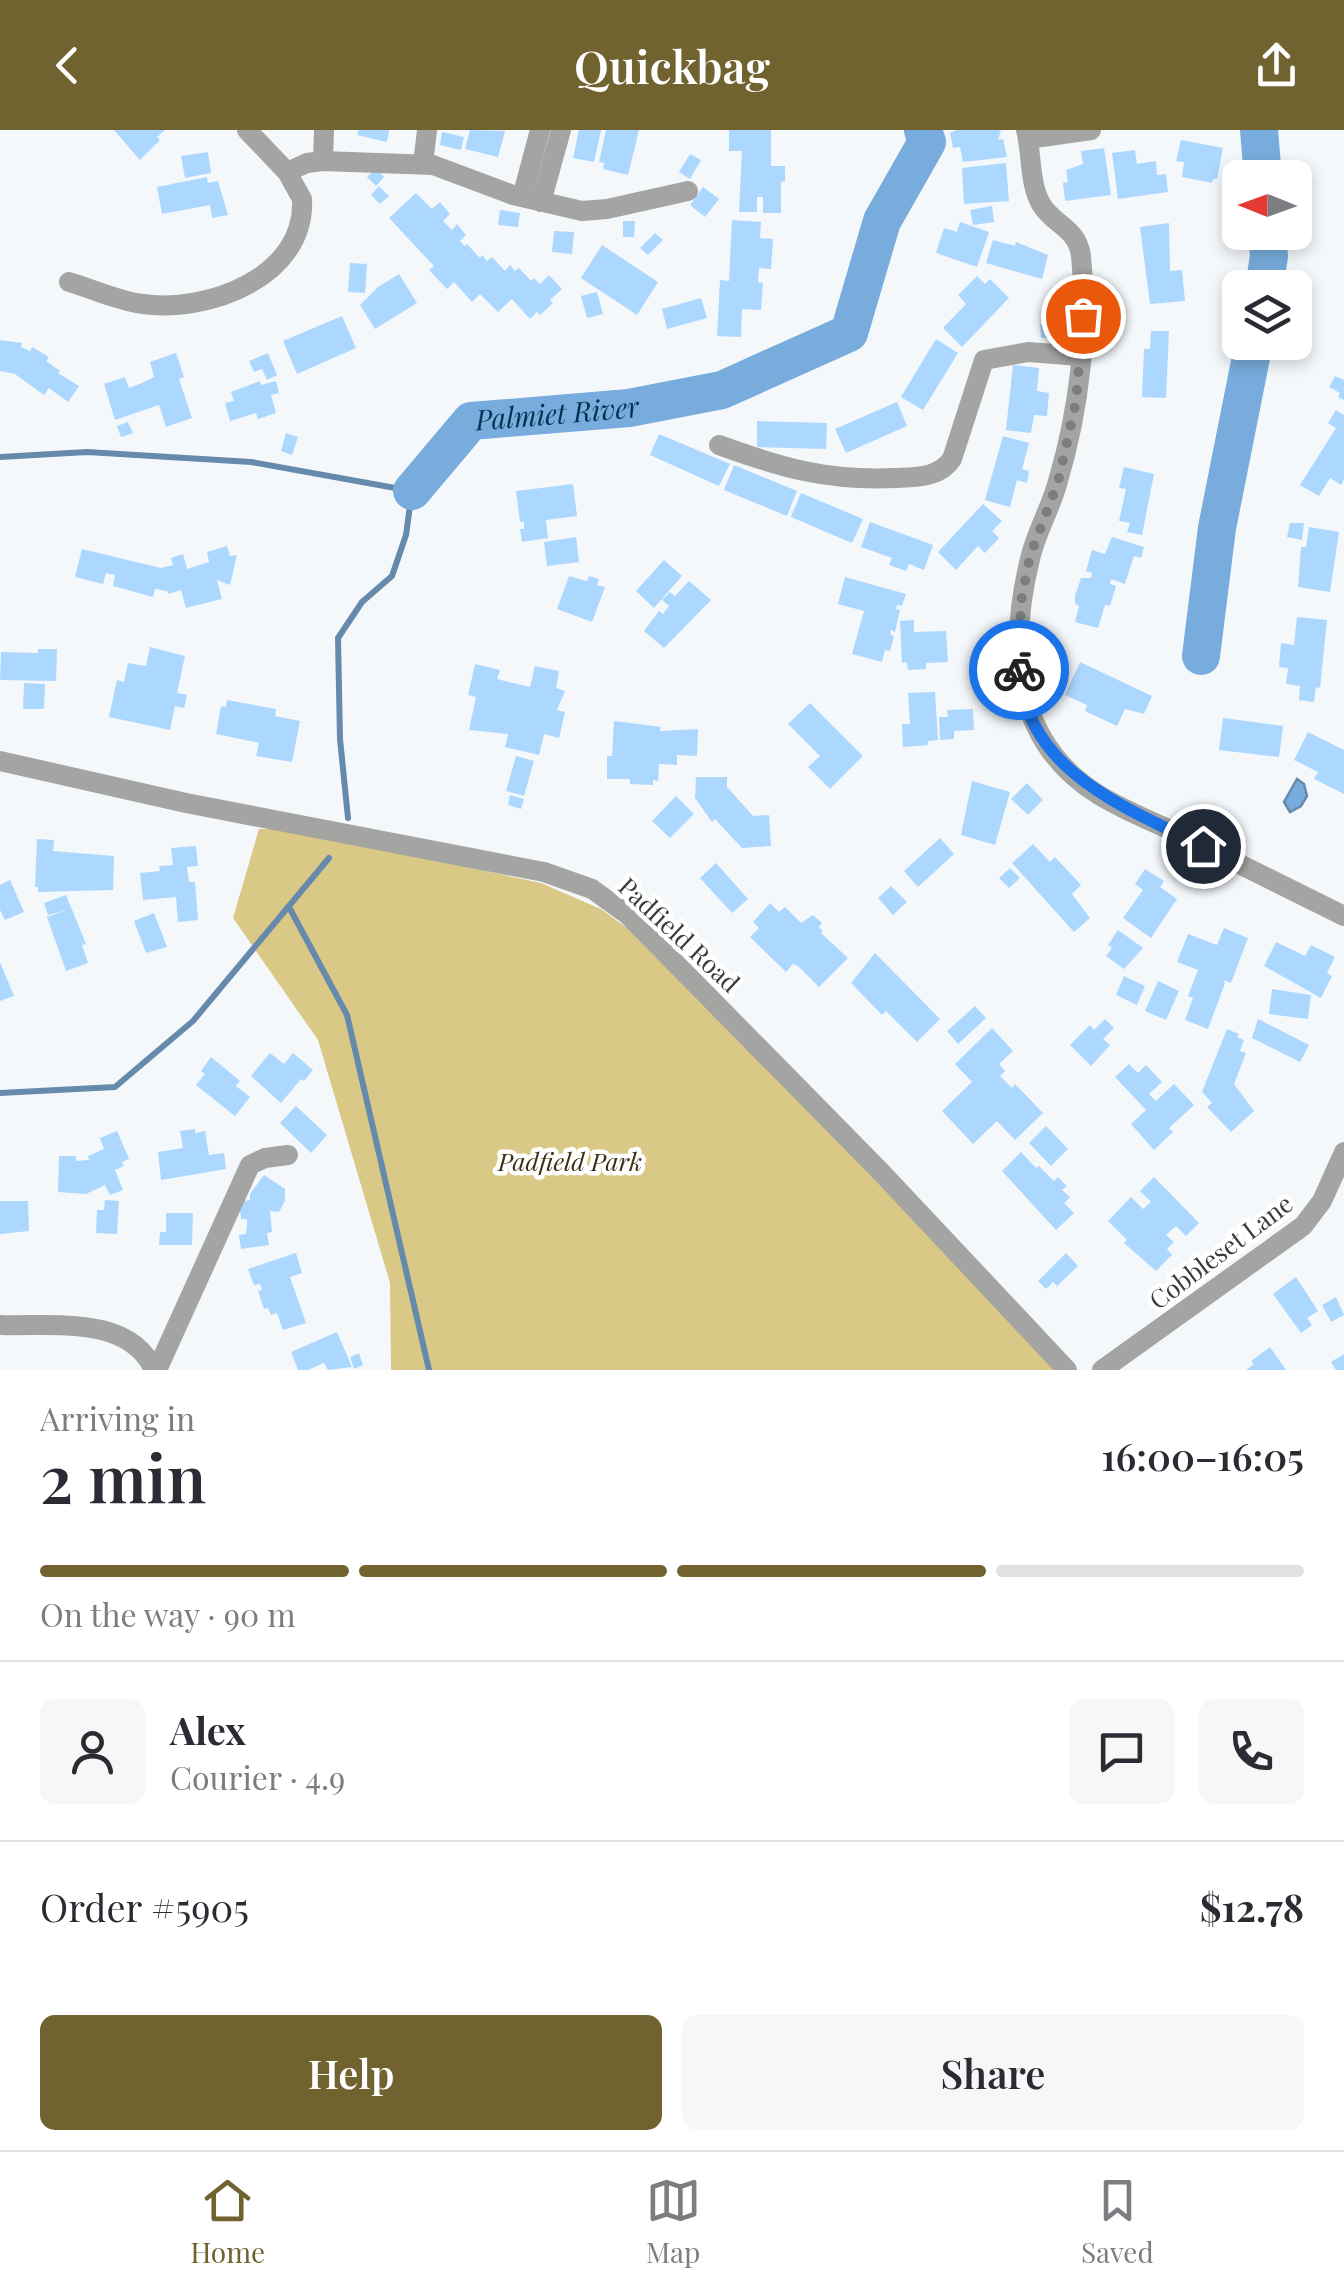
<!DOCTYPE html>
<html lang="en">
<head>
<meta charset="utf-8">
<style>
  :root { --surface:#fff; --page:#f7f7f7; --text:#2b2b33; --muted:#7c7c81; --line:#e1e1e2; --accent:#706330 }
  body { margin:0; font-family:"Playfair Display",serif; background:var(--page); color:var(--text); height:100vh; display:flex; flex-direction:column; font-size:38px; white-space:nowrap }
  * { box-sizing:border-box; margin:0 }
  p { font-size:32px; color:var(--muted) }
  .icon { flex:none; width:55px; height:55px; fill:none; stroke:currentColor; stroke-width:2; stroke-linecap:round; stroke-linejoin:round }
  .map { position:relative; height:1240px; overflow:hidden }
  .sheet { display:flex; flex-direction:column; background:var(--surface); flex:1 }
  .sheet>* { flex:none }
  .needle { width:65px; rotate:271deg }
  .buttons { position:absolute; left:1222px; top:30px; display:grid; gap:20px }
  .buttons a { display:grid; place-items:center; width:90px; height:90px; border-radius:15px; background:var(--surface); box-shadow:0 5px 15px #0003; font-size:50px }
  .pin { position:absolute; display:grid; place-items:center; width:85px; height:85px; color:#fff; margin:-42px; border:5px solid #fff; border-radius:50%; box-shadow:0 2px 10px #0007 }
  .courier { position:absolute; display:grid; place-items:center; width:100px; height:100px; margin:-50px; border:8px solid #1a73e8; border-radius:50%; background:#fff; color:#222; box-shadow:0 2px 12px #0007 }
  .summary em { font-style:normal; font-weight:600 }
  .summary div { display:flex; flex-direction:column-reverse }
  .summary { display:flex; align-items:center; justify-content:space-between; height:170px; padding:0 40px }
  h1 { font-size:65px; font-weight:600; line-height:75px }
  .bar { display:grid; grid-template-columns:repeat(4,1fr); gap:15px 10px; align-content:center; height:120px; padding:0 40px }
  .bar i { height:12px; border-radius:8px; background:var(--line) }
  .bar .active { background:var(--accent) }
  .bar p { grid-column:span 4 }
  .line { display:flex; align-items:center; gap:25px; padding:0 40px; border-top:2px solid var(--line) }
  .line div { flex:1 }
  .round { display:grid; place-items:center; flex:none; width:105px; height:105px; border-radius:15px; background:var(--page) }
  .button { display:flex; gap:20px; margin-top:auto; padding:20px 40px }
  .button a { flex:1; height:115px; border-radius:15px; background:var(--accent); color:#fff; font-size:40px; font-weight:600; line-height:115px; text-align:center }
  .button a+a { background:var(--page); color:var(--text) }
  header { display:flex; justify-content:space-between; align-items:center; height:130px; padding:0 40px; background:var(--accent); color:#fff; font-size:45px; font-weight:600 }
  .dock { display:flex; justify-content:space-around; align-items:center; height:140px; border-top:2px solid var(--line); background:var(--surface); font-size:28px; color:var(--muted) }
  .dock a { display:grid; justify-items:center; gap:5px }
  .dock .active { color:var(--accent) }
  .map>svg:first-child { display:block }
  .green { fill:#dac886 }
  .water { fill:#77acdc; stroke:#658aac; stroke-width:2.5 }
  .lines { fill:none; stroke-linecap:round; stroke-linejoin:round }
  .stream { stroke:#658aac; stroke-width:6 }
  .river { stroke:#77acdc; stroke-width:38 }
  .building { fill:#acd7ff }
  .street { stroke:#a4a4a2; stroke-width:20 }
  .done { stroke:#7b7d7f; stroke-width:10; stroke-dasharray:0 18 }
  .route { stroke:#1a73e8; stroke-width:12 }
  .labels { text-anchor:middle; stroke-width:9; stroke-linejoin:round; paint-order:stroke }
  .street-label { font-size:25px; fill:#3a3b3c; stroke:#fff }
  .park-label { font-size:25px; font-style:italic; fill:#3b3315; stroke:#fff }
  .water-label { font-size:28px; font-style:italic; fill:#083151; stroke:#fff }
</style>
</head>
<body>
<header><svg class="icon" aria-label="back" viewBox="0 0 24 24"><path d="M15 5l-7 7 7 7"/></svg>Quickbag<svg class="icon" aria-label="share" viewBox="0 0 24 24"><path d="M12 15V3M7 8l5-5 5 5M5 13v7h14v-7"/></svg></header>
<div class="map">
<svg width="1344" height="1240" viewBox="0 0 1344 1240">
  <rect width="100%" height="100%" fill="#f5f8fb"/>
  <path class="green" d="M259,699H290L541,753L601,779L646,812L1059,1240H391L390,1153L318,910L233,788Z"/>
  <path class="water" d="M1297,649L1304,654L1307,666L1301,676L1290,682L1284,672Z"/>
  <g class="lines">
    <g class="stream">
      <path d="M0,327L87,322L251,332L412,361L406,405L392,446L362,472L338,508L340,609L348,688"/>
      <path d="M289,777L347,885L429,1240"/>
      <path d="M0,963L115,957L193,891L329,728"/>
    </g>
    <g class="river">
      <path d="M1259,0L1263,48"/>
      <path d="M1264,158L1269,126L1267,102"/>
      <path id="s1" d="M412,361L471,291L629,278L722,260L849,203L882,91L927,12L923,0"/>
      <path d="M1201,526L1217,398L1254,212"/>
    </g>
  </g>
  <g class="building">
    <path d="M114,0H165L157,7L160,10L140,30Z"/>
    <path d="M359,0H389L387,12L357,5Z"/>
    <path d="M470,0L505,1L498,27L465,19Z"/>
    <path d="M579,0H601L594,32L573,28Z"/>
    <path d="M606,0H639L628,45L603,39L604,33L599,32Z"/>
    <path d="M729,0H771V36H785V51L781,52V83H763V67H757V82H739L742,21H729Z"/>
    <path d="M957,0H1001L998,10L1003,9L1007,27L963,32L960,17L953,18L950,3Z"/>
    <path d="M442,2L464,7L461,20L440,15Z"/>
    <path d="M1181,10L1223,18L1217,49H1213L1212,53L1182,47L1184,32L1176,31Z"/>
    <path d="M1104,18L1111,65L1065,71L1063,53L1068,52L1066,40L1083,34L1081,21Z"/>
    <path d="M1135,20L1137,34L1156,31L1157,45L1166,44L1168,62L1118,69L1112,23Z"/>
    <path d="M208,22L211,43L185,48L181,26Z"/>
    <path d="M690,24L701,30L690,49L679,42Z"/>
    <path d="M1006,33L1009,71L964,74L962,38Z"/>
    <path d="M376,38L384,47L376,56L367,47Z"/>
    <path d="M207,47L208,53L218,51L228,85L212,88L210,75L162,84L157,57Z"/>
    <path d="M379,56L389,66L380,74L371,65Z"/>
    <path d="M703,57L719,69L705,87L690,75Z"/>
    <path d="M416,63L432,79L440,72L450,84L443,91L452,100L457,94L466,105L460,111L465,116L467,114L480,128L482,125L487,131L492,127L505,141L510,135L515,141L519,138L531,151L534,148L540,154L549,145L562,159L550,170L553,173L540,185L537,182L530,189L512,169L498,182L480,164L472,172L454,152L447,159L429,140L434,136L389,88Z"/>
    <path d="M992,76L994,92L973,95L970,80Z"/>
    <path d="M500,80L520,83L518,97L498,95Z"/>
    <path d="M732,90L761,92L760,108L773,109L771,139L759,138L758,152L763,153L761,180L742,179L741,207L717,206L720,150L729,151Z"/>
    <path d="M623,91H635L634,107H623Z"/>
    <path d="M960,92L989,102L977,137L936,123L944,98L957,102Z"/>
    <path d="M1169,93L1170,141L1182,140L1185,171L1150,174L1140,97Z"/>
    <path d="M554,101L574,102L572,124L552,122Z"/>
    <path d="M655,103L663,110L648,125L640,118Z"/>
    <path d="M993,110L1015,116L1016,112L1048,125L1042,149L986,133Z"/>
    <path d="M602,115L658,152L637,185L581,148Z"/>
    <path d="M350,133L367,134L365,163L348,162Z"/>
    <path d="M399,144L417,173L375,199L360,175L378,157Z"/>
    <path d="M977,146L985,154L990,149L1009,168L962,217L943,198L966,174L958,165Z"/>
    <path d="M597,162L603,184L587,188L581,166Z"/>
    <path d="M701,168L707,188L667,199L662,179Z"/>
    <path d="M342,186L356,218L297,244L283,211Z"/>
    <path d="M1040,194H1051L1052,208H1041Z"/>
    <path d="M1151,201H1169L1166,268L1142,267L1144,219H1150Z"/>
    <path d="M936,209L958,223L923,280L901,267Z"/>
    <path d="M0,210L22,213L21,217L30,221L32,217L49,227L46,231L60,241L58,243L79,256L68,272L49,258L44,265L15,244L0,241Z"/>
    <path d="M176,223L184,247L179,249L192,288L166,297L159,275L115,290L104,254L125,247L129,258L142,253L154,247L150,232Z"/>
    <path d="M268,223L277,245L267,250L262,239L254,242L249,231Z"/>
    <path d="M1013,235L1039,238L1037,261L1049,263L1047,286L1034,285L1031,303L1006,300Z"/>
    <path d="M1335,246L1344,250V270L1338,267L1340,263L1329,257Z"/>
    <path d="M260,251L261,255L276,251L279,263L271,265L276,283L258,289L256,283L230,291L225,273L234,271L231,262Z"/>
    <path d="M897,272L907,296L846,323L835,299Z"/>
    <path d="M1336,280L1344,285V349L1341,355L1330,348L1319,366L1300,355L1336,298L1328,293Z"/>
    <path d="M757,291L827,293L826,319L757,317Z"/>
    <path d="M128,292L133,303L121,307L117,296Z"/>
    <path d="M286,303L298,307L292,325L281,321Z"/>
    <path d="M659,304L730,334L719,356L650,325Z"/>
    <path d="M1003,306L1029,313L1022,339L1029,341L1027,353L1017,350L1010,377L985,370Z"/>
    <path d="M734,335L797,361L787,386L724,360Z"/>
    <path d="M1124,337L1154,344L1142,405L1127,402L1130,393L1119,391L1126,359L1119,358Z"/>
    <path d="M573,354L577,386L546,390L548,408L522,412L520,399H524V392H520L516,361Z"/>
    <path d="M801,363L863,389L852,413L791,387Z"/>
    <path d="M983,374L1002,391L992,401L999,408L985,423L978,416L956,440L938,422Z"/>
    <path d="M870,392L933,415L924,440L909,434L906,441L889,435L892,428L861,417Z"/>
    <path d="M1290,393H1304L1302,410L1287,407Z"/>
    <path d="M1309,397L1339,402L1330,462L1298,457L1301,417H1306Z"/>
    <path d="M576,407L579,432L547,436L544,412Z"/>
    <path d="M1112,407L1144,417L1141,428L1134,426L1125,454L1111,449L1110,454L1116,456L1110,476L1105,475L1098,498L1075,492L1079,476L1075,474V466L1081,448H1091L1092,443L1086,441L1092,420L1105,424Z"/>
    <path d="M227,416L230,426L237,425L230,455L217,450L222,469L186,478L181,460L169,464L167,461L155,459L153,467L113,456L115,445L106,443L103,454L75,447L82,419L161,438L173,435L171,428L183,424L187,439L209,432L207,422Z"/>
    <path d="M664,430L682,446L654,478L636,461Z"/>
    <path d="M569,446L587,451L589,446L599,449L597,455L605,457L592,492L557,479Z"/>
    <path d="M845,447L906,464L902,476L897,475L896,479L900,480L895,502L891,500L890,504L894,506L890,521L885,520L882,532L852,524L864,481L838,474Z"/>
    <path d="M689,451L711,470L664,518L644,501L659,481L663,484L669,476L662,470L670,462L675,466Z"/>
    <path d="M1297,487L1327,490L1320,558L1316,557L1314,572L1299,570L1300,556L1286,554L1288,538L1279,537L1281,513L1294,515Z"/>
    <path d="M914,490V502L946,501L948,532L926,533V539L908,540L907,532L902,533L900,491Z"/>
    <path d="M150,517L185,526L177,563L187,565L184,578L175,576L170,600L109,587L117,550L124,552L128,533L146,536Z"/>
    <path d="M38,519H57L56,551L0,550L1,522L38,523Z"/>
    <path d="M1080,532L1152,566L1144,584L1125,579L1117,596L1085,581L1087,575L1065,565Z"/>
    <path d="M475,534L500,540L497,549L530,557L535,536L559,541L556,558L565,561L557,580L565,582L559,608L544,604L539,625L505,617L508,604L469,600L476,567L468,565Z"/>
    <path d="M24,553L45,554L44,579H23Z"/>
    <path d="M935,562L938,610L928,611V615L903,617L902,594H910L908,563Z"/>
    <path d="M227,570L276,579L275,586L300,591L292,632L256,626L259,613L216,604L221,576L226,577Z"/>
    <path d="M810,573L863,626L830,659L808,637L820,626L788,594Z"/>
    <path d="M973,579L974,600L954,601V609L940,610L939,587H948L947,580Z"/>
    <path d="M1223,588L1283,596L1279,627L1219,620Z"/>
    <path d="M614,591L661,597L660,601L698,599L697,626L677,625V635L659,634L658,651L653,650V655L630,654V649H607V626H612Z"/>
    <path d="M1308,602L1344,620V664L1314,649L1318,642L1294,630Z"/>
    <path d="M516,626L534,631L524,666L506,661Z"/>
    <path d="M696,647H727V657L753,686L769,685L771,716L742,718L715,689L712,692L695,668Z"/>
    <path d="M972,651L1010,662L995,715L961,705Z"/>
    <path d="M1027,653L1043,670L1028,685L1011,669Z"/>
    <path d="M510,665L524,669L521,679L508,675Z"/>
    <path d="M676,666L694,684L670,708L652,691Z"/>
    <path d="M940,708L954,724L918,757L904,741Z"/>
    <path d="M37,709L54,710L53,721L114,726L113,760L38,762V757H35Z"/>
    <path d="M1033,714L1050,732L1055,727L1081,755L1072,764L1090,788L1074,802L1012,733Z"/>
    <path d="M196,716L198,736L187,737L189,752H195L198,790L178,792L176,767L143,770L140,743L160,741L159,736L173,735L171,718Z"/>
    <path d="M716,733L748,769L732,783L700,748Z"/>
    <path d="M1010,738L1020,748L1009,758L999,748Z"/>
    <path d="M1145,739L1164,751L1160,757L1177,769L1151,808L1123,788L1143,760L1135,754Z"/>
    <path d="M10,750L24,782L5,790L0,780V755Z"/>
    <path d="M891,756L907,772L893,785L878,768Z"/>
    <path d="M66,765L86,814L82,815L88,833L66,841L47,787L67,780L48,785L44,773Z"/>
    <path d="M770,773L779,782L785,777L801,793L813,785L822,793L819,797L823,801L821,803L848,828L819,857L798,836L793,834L786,842L750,807L759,798L753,792Z"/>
    <path d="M154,783L167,817L146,823L134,791Z"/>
    <path d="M1224,798L1248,808L1231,853L1223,850L1225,853L1208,899L1185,890L1193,868L1188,866L1198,840L1177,832L1188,804L1217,815Z"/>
    <path d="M1118,800L1143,818L1124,839L1106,826L1112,818L1108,815Z"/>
    <path d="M1276,812L1305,826L1311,815L1335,827L1327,843L1332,846L1321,868L1264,836Z"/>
    <path d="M875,823L940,889L917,912L886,881L882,885L851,853Z"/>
    <path d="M0,832L14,866L0,871Z"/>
    <path d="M1124,846L1145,856L1137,875L1116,865Z"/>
    <path d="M1158,851L1179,861L1166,890L1145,881Z"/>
    <path d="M1272,859L1311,865L1308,889L1269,884Z"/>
    <path d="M975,876L986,888L958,914L947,901Z"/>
    <path d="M1105,889L1114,898L1103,909L1110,915L1091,936L1070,915L1090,895L1094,900Z"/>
    <path d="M1258,889L1309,915L1300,932L1252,908Z"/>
    <path d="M992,898L1013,921L999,934L1005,941L1000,946L1012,958L1015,954L1043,983L1015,1010L997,991L973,1014L942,981L972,952L955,934Z"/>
    <path d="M1227,899L1239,904L1237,907L1244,910L1240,921L1246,923L1234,954L1254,981L1231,1002L1207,977L1212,973L1202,962Z"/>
    <path d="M270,923L284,934L293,923L313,940L304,951L301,949L281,973L251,946Z"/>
    <path d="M211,927L240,951L236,956L250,967L235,986L196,955L205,944L201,941Z"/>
    <path d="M1129,934L1138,943L1146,935L1162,952L1149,964L1156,971L1174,954L1194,975L1169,998L1173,1002L1154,1020L1131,994L1146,980L1115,947Z"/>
    <path d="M296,976L327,1005L311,1023L280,993Z"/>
    <path d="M1046,996L1068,1019L1051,1036L1029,1013Z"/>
    <path d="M195,999V1003L205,1001L209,1025L224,1023L226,1039L161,1050L158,1022L183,1018L180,1001Z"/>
    <path d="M117,1001L129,1029L122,1032L124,1036L115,1040L123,1060L110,1065L105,1055L86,1064L58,1062L59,1026H76V1031L89,1030L88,1026L104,1019L100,1008Z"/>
    <path d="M1021,1022L1036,1038L1039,1036L1054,1051L1058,1047L1067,1056L1062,1060L1070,1067L1064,1073L1074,1083L1056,1100L1002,1041Z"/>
    <path d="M264,1045L285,1059V1071L279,1082L270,1081L272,1102L267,1103L269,1115L241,1119L239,1105L246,1104L247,1094V1089H241L239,1072L250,1070V1064Z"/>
    <path d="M1154,1047L1199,1093L1186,1106L1176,1096L1166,1105L1174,1112L1167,1119L1172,1125L1156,1141L1124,1113L1127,1110L1108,1091L1131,1067L1143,1079L1151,1072L1140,1061Z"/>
    <path d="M105,1070L119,1071L117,1104L96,1103L97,1080H104Z"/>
    <path d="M0,1071H28L29,1101L0,1104Z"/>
    <path d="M166,1083H193L192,1115H159L160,1102H166Z"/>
    <path d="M296,1123L302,1143L290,1147L306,1193L283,1200L277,1183L271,1185L268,1178L264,1179L258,1161L262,1160L260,1154L254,1155L248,1139Z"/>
    <path d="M1066,1123L1078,1136L1057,1156L1053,1152L1046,1159L1038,1151Z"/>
    <path d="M1296,1147L1318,1181L1307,1188L1312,1195L1301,1203L1273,1164Z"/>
    <path d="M1336,1167L1344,1185L1331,1192L1322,1175Z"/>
    <path d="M337,1202L352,1237L328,1240L324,1233L308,1240H298L291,1222Z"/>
    <path d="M1270,1217L1286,1240H1246L1254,1234L1251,1231Z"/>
    <path d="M359,1223L363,1235L354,1239L350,1227Z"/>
    <path d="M1344,1224V1240H1336L1331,1232Z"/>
  </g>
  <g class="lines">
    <g class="street">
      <path d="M1026,0C1032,23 1029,53 1041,74C1053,95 1077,97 1081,126C1089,199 1079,280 1058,351C1051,378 1036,402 1030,429C1008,518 1013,612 1099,665C1125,681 1154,692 1181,705C1235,732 1290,759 1344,786"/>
      <path d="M1028,9L1091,0"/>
      <path d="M323,31L324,0"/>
      <path d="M423,34L427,0"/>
      <path d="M287,42L307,33L323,31L433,35L513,65L582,81L607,79L688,61"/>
      <path d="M522,67L540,0"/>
      <path d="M541,72L561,0"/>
      <path d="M69,152C93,159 118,171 143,174C208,183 306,147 302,69L287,42L247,0"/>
      <path d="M719,315C782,338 827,351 895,348C916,347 939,348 952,329L984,230L1028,222L1080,226"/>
      <path d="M0,631L186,673L544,742L592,759L628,785L881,1042L1067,1240"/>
      <path d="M0,1195C50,1197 129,1184 154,1240"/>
      <path d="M157,1240L250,1035L265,1028L288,1025"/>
      <path d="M1102,1240L1303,1096L1322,1071L1344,1022"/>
    </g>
  </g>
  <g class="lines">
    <path class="done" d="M1019,540L1021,472L1030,426L1058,352L1076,272L1083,186"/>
    <path class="route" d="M1019,540C1026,641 1126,678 1203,716"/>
  </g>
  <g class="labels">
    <g class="street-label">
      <text transform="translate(679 805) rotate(43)" y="9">Padfield Road</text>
      <text transform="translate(1221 1122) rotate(-37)" y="9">Cobbleset Lane</text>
    </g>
    <g class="park-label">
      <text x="570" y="1041">Padfield Park</text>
    </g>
    <g class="water-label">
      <text dy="10" stroke="none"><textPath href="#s1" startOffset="178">Palmiet River</textPath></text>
    </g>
  </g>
</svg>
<div class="buttons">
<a><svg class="needle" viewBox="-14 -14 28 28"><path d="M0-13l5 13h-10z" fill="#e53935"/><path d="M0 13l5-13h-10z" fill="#7c7c81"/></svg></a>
<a><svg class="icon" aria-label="layers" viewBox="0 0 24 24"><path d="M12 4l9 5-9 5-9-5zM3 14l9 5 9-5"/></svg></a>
</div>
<div class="pin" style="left:1083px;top:186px;background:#ea580c"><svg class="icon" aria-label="bag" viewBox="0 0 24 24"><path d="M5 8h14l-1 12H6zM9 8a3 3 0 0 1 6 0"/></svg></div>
<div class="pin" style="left:1203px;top:716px;background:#1f2937"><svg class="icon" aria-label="home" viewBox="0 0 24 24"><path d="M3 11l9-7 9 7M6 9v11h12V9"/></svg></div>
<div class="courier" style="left:1019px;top:540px"><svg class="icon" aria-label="bike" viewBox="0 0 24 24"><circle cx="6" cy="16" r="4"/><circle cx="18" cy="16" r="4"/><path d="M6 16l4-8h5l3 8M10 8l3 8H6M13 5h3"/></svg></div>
</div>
<section class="sheet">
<div class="summary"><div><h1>2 min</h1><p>Arriving in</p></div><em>16:00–16:05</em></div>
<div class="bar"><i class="active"></i><i class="active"></i><i class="active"></i><i></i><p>On the way · 90 m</p></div>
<div class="line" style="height:180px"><a class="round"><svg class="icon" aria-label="person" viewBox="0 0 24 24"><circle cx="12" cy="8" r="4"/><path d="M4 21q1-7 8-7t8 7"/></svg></a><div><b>Alex</b><p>Courier · 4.9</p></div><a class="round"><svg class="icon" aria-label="chat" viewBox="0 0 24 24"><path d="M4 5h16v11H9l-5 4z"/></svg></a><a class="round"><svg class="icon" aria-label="phone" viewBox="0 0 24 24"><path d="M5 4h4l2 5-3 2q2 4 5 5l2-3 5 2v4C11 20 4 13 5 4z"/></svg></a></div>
<div class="line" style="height:130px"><div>Order #5905</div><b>$12.78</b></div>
<div class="button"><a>Help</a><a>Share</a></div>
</section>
<nav class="dock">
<a class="active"><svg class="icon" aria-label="home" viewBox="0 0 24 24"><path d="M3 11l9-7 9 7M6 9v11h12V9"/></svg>Home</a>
<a><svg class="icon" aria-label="map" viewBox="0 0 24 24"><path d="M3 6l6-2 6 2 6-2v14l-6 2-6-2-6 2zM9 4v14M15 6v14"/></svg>Map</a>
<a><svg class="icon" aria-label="saved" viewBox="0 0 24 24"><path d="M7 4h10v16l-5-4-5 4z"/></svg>Saved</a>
</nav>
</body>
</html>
